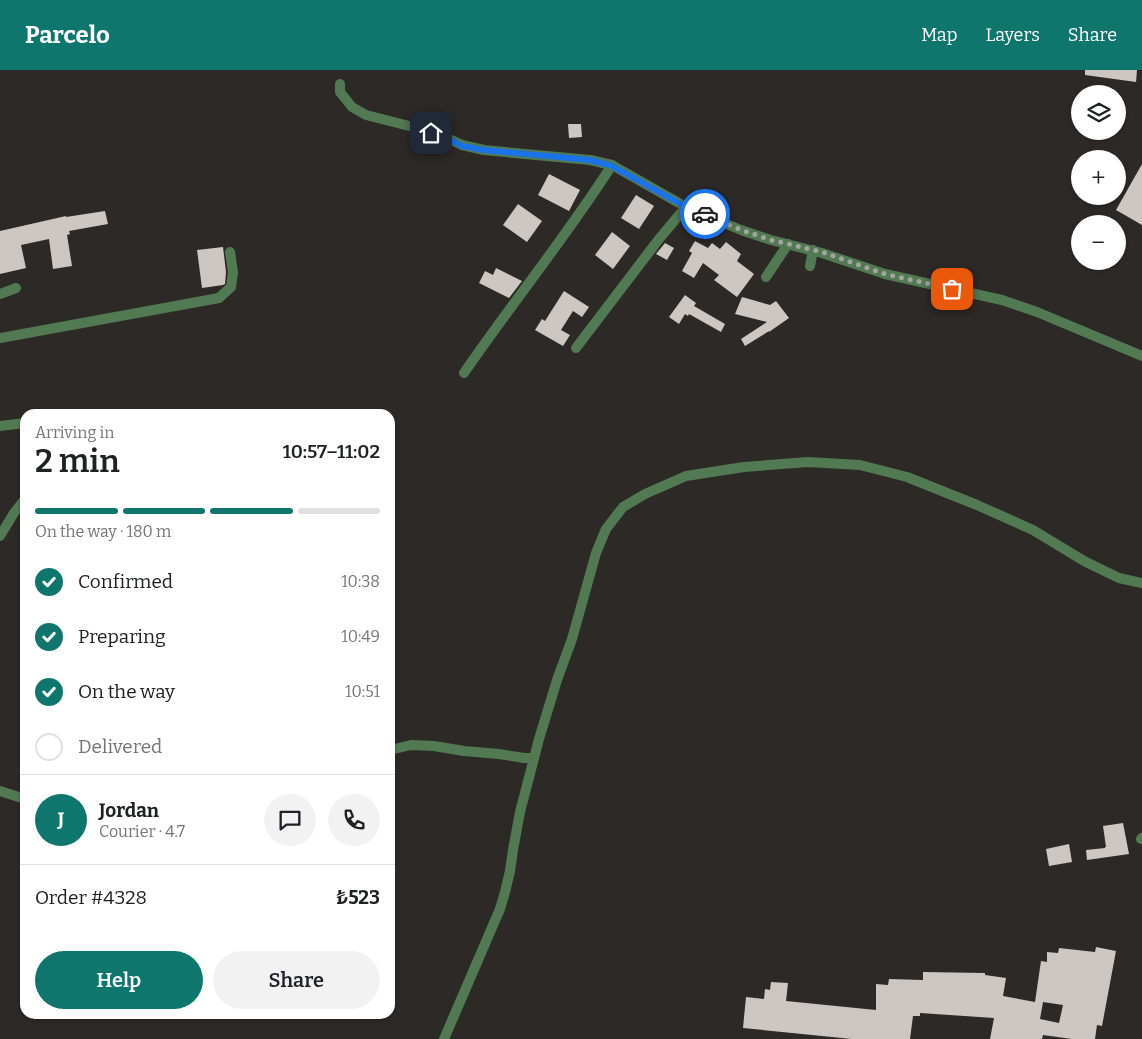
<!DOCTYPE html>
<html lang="en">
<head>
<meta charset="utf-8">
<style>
  :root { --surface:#fff; --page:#f2f2f2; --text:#202124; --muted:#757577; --line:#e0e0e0; --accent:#0f766e }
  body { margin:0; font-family:Bitter,serif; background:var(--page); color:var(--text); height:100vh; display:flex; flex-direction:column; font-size:19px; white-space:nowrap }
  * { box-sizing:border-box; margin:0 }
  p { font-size:16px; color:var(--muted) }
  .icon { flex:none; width:28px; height:28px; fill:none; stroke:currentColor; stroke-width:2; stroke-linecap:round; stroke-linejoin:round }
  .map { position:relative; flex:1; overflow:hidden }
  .panel { position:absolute; left:20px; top:339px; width:375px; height:610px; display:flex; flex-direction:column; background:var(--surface); border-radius:15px; box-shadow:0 1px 4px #0004 }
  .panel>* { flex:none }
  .buttons { position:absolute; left:1071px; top:15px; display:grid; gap:10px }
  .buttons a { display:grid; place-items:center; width:55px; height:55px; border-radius:50%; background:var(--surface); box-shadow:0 1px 4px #0004; font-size:25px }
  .pin { position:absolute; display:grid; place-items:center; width:42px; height:42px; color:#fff; margin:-21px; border-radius:10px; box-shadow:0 2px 8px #0006 }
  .courier { position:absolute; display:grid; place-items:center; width:50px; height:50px; margin:-25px; border:4px solid #1a73e8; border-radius:50%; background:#fff; color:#222; box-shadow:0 1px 6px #0007 }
  .overview em { font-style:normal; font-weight:600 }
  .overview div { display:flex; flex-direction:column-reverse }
  .overview { display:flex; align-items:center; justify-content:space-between; height:85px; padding:0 15px }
  h1 { font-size:32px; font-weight:600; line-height:38px }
  .bar { display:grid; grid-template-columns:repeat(4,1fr); gap:8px 5px; align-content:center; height:60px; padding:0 15px }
  .bar i { height:6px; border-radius:4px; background:var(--line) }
  .bar .on { background:var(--accent) }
  .bar p { grid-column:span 4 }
  .line { display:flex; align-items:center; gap:12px; padding:0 15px; border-top:1px solid var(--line) }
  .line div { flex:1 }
  .round { display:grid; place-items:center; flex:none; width:52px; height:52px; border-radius:26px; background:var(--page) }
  ol { padding:0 15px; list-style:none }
  li { display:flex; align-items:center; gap:15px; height:55px }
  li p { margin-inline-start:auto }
  li .icon { padding:5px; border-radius:50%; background:var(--accent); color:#fff; stroke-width:4 }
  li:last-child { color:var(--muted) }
  li i { width:28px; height:28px; border:2px solid var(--line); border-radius:50% }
  .button { display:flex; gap:10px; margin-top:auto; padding:10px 15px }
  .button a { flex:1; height:58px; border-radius:30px; background:var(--accent); color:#fff; font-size:20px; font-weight:600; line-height:58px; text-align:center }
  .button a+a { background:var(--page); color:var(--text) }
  header { display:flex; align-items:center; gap:30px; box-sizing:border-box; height:70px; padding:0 25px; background:var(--accent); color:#fff }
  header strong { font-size:24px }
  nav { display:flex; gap:28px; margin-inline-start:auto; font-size:18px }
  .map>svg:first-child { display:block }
  .building { fill:#ccc7c3; fill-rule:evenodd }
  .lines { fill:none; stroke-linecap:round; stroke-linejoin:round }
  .minor { stroke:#517a53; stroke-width:10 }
  .tertiary { stroke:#517a53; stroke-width:10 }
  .done { stroke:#a5a3a0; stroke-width:5; stroke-dasharray:0 9 }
  .route { stroke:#1a73e8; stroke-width:6 }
</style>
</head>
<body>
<header>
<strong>Parcelo</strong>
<nav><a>Map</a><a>Layers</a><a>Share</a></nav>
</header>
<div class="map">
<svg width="1142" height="969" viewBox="0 0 1142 969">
  <rect width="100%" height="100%" fill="#2d2926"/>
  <g class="building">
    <path d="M1085,0H1137L1136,12L1085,5Z"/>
    <path d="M568,54H581L582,67L569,68Z"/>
    <path d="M1142,94V155L1116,140Z"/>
    <path d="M549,104L580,120L569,141L538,125Z"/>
    <path d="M636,125L654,136L639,159L621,148Z"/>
    <path d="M518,134L542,151L527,172L503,155Z"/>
    <path d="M105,141L108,154L69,161L70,164L67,165L72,196L53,199L49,169L21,175L26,198L0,204V161L66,146V147Z"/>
    <path d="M612,162L630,176L613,199L595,185Z"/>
    <path d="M695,171L708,178L712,173L720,179L726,172L741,184L737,191L754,204L737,227L714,210L719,205L703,193L694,208L682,201L692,183L689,181Z"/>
    <path d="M665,173L674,178L667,190L656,184Z"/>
    <path d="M223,177L226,202L225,214L223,215L202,218L197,180Z"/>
    <path d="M496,198L522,211L509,228L479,213L485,201L493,205Z"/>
    <path d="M564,221L589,237L582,247L573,241L561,260L570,265L563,276L535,260L542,249L545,251Z"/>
    <path d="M685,225L696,233L694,236L725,254L721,262L689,244L688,246L685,244L679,254L669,247Z"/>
    <path d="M742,227L770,235L776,231L789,248L769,262V261L745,276L741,269L767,252L735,244Z"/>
    <path d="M1123,753L1129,784L1087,790L1086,780L1105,778V777H1106L1103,756Z"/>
    <path d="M1069,774L1072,792L1049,796L1046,779Z"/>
    <path d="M1096,877L1116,881L1102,956L1097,955L1095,969H1072L1043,965L1042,969H990L994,948L920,943V946H913L910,969H852L743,958L746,927L764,929L765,919L770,920L771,912L788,913L786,931L876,940V914L888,915L889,909L923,910V902L985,903V905L1006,908L1003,926L1035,932L1041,891L1047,892V882L1058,883L1059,878L1095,882ZM1043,932L1063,935L1059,953L1040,949Z"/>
  </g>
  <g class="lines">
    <g class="minor">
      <path d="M340,14V22L352,37L366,45L417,58L445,67L462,75L484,80L514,83L590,90L612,95L686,137L741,160L771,170L822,183L885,204L1002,230L1037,242L1142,286"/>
      <path d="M810,196L813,180"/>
      <path d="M766,207L788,174"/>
      <path d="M0,224L16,218"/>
      <path d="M219,228L231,217L233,202L230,182"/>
      <path d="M576,278L659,169L686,137"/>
      <path d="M464,303C512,233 566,167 612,95"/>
      <path d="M0,356L25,353"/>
      <path d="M0,466L14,443L25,429"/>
      <path d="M1141,769L1142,768"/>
    </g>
    <g class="tertiary">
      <path d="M0,268L219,228"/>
      <path d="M390,680L411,675L434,676L464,681L499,684L524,688H534"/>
      <path d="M0,721L25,729"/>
      <path d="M444,969L500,839L505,822L510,801L513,780L520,742L539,669L557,610L572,569L596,483L606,459L623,437L645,424L686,406L744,397L808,392L860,395L907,407L977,435L1033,460L1084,491L1119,508L1142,513"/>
    </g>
  </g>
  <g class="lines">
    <path class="done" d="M705,144L741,160L771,170L822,182L885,204L952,219"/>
    <path class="route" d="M431,63L445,67L462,76L484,80L590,90L612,96L686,137L705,144"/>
  </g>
</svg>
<div class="buttons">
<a><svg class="icon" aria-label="layers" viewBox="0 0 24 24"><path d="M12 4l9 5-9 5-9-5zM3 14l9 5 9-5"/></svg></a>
<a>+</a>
<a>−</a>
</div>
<div class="pin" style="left:952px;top:219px;background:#ea580c"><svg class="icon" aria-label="bag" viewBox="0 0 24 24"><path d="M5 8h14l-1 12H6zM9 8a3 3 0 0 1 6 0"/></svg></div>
<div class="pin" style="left:431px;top:63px;background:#1f2937"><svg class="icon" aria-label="home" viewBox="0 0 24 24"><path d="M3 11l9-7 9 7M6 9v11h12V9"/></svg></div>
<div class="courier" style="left:705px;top:144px"><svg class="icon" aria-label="car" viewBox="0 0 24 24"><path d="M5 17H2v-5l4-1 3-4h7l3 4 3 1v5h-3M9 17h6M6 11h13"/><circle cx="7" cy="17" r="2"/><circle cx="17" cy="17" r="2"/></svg></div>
<section class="panel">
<div class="overview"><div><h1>2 min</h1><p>Arriving in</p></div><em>10:57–11:02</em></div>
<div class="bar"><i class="on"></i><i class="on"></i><i class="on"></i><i></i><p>On the way · 180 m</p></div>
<ol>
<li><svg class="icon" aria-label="check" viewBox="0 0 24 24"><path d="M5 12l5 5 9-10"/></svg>Confirmed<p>10:38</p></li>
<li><svg class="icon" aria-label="check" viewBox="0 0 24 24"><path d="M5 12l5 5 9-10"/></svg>Preparing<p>10:49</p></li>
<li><svg class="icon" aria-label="check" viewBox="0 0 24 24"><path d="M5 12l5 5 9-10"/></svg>On the way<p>10:51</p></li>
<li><i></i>Delivered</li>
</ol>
<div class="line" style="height:90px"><b class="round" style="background:var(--accent);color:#fff">J</b><div><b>Jordan</b><p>Courier · 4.7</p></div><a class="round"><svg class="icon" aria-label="chat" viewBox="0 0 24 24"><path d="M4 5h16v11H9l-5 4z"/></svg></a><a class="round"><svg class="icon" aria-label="phone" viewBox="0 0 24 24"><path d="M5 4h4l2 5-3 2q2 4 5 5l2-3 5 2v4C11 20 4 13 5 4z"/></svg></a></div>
<div class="line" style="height:65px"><div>Order #4328</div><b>₺523</b></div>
<div class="button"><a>Help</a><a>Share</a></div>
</section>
</div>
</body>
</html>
